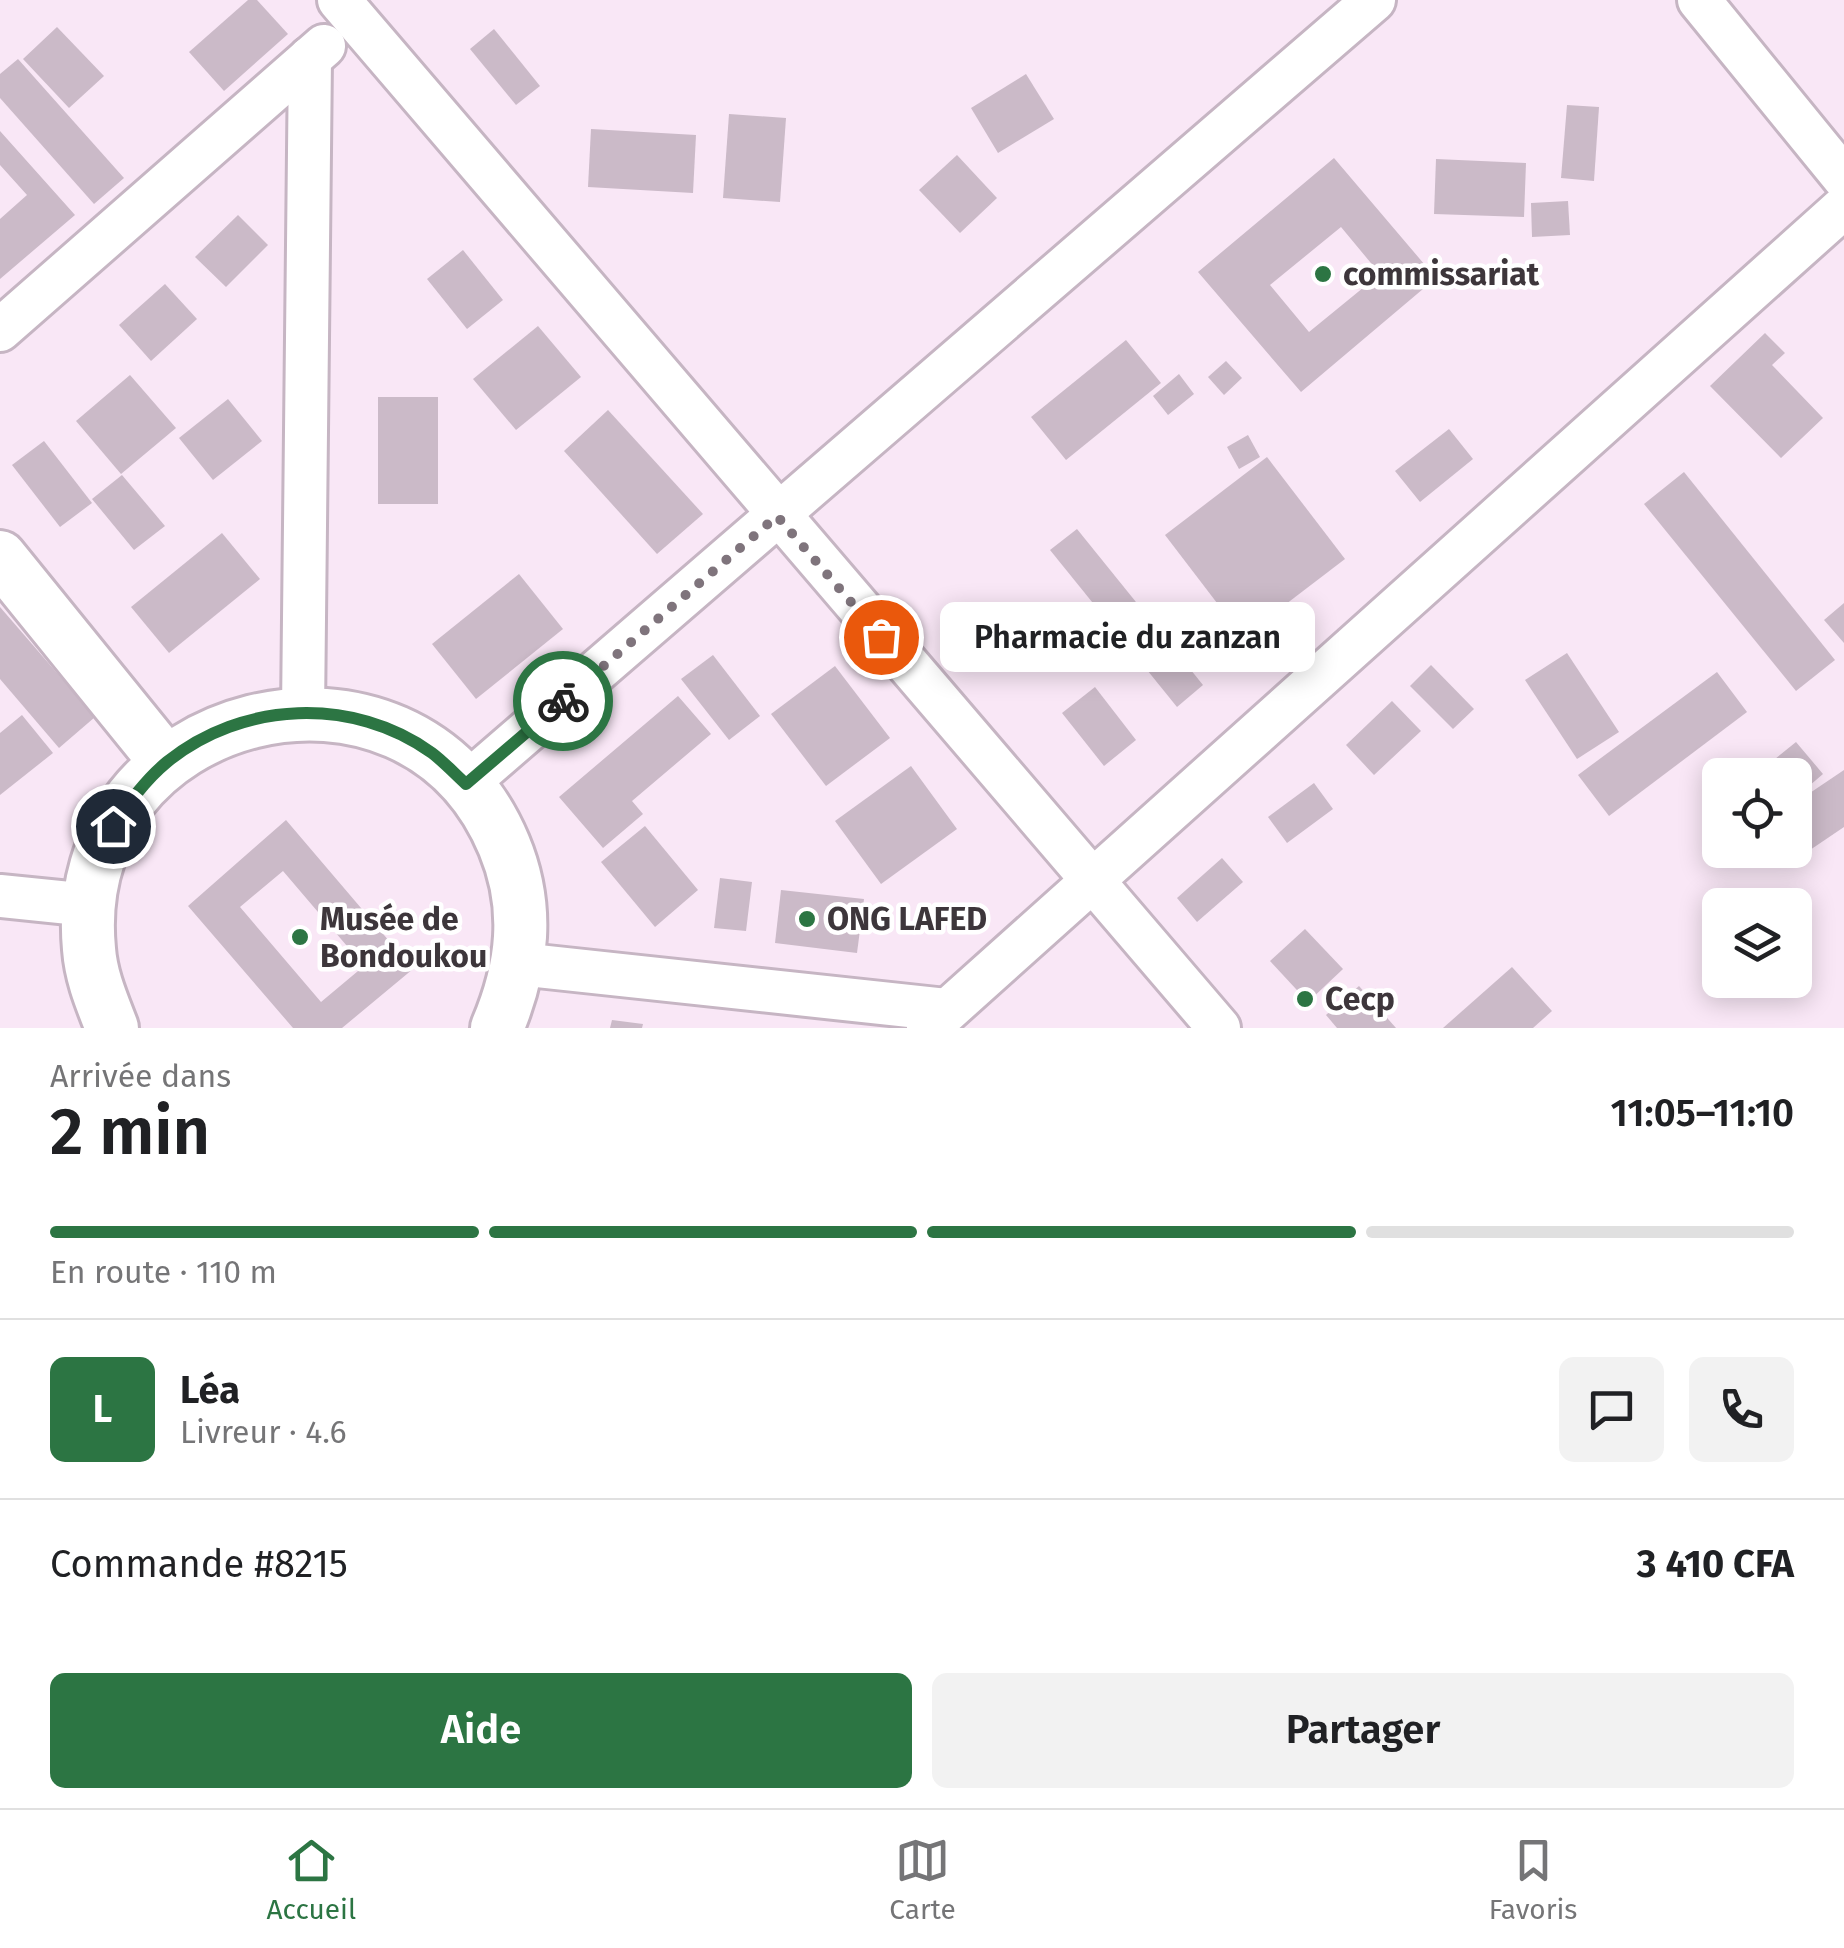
<!DOCTYPE html>
<html lang="fr">
<head>
<meta charset="utf-8">
<style>
  :root { --surface:#fff; --page:#f2f2f2; --text:#202124; --muted:#757577; --line:#e0e0e0; --accent:#2c7543 }
  body { margin:0; font-family:"Fira Sans",sans-serif; background:var(--page); color:var(--text); height:100vh; display:flex; flex-direction:column; font-size:38px; white-space:nowrap }
  * { box-sizing:border-box; margin:0 }
  p { font-size:32px; color:var(--muted) }
  .icon { flex:none; width:55px; height:55px; fill:none; stroke:currentColor; stroke-width:2; stroke-linecap:round; stroke-linejoin:round }
  .map { position:relative; height:1028px; overflow:hidden }
  .drawer { display:flex; flex-direction:column; background:var(--surface); flex:1 }
  .drawer>* { flex:none }
  .fabs { position:absolute; left:1702px; top:758px; display:grid; gap:20px }
  .fabs a { display:grid; place-items:center; width:110px; height:110px; border-radius:15px; background:var(--surface); box-shadow:0 5px 25px #0003; font-size:50px }
  .pin { position:absolute; display:grid; place-items:center; width:85px; height:85px; color:#fff; margin:-42px; border:5px solid #fff; border-radius:50%; box-shadow:0 2px 10px #0007 }
  .courier { position:absolute; display:grid; place-items:center; width:100px; height:100px; margin:-50px; border:8px solid #2c7543; border-radius:50%; background:#fff; color:#222; box-shadow:0 2px 12px #0007 }
  .bubble { position:absolute; height:70px; border-radius:15px; background:var(--surface); box-shadow:0 5px 25px #0003; font-size:32px; font-weight:600; line-height:70px; text-align:center }
  .summary em { font-style:normal; font-weight:600 }
  .summary div { display:flex; flex-direction:column-reverse }
  .summary { display:flex; align-items:center; justify-content:space-between; height:170px; padding:0 50px }
  h1 { font-size:65px; font-weight:600; line-height:75px }
  .bar { display:grid; grid-template-columns:repeat(4,1fr); gap:15px 10px; align-content:center; height:120px; padding:0 50px }
  .bar i { height:12px; border-radius:8px; background:var(--line) }
  .bar .current { background:var(--accent) }
  .bar p { grid-column:span 4 }
  .line { display:flex; align-items:center; gap:25px; padding:0 50px; border-top:2px solid var(--line) }
  .line div { flex:1 }
  .round { display:grid; place-items:center; flex:none; width:105px; height:105px; border-radius:15px; background:var(--page) }
  .cta { display:flex; gap:20px; margin-top:auto; padding:20px 50px }
  .cta a { flex:1; height:115px; border-radius:15px; background:var(--accent); color:#fff; font-size:40px; font-weight:600; line-height:115px; text-align:center }
  .cta a+a { background:var(--page); color:var(--text) }
  .menu { display:flex; justify-content:space-around; align-items:center; height:140px; border-top:2px solid var(--line); background:var(--surface); font-size:28px; color:var(--muted) }
  .menu a { display:grid; justify-items:center; gap:5px }
  .menu .current { color:var(--accent) }
  .map>svg:first-child { display:block }
  .building { fill:#cbbac8; fill-rule:evenodd }
  .lines { fill:none; stroke-linecap:round; stroke-linejoin:round }
  .minor-casing { stroke:#c6b5c3; stroke-width:48 }
  .major-casing { stroke:#c6b5c3; stroke-width:58 }
  .minor { stroke:#fff; stroke-width:42 }
  .major { stroke:#fff; stroke-width:52 }
  .done { stroke:#7f747c; stroke-width:10; stroke-dasharray:0 18 }
  .route { stroke:#2c7543; stroke-width:12 }
  .poi-dot { fill:#2c7543; stroke:#fff; stroke-width:4 }
  .labels { text-anchor:middle; stroke-width:9; stroke-linejoin:round; paint-order:stroke }
  .poi-label { font-size:32px; font-weight:bold; fill:#3d363b; stroke:#fff; text-anchor:start }
</style>
</head>
<body>
<div class="map">
<svg width="1844" height="1028" viewBox="0 0 1844 1028">
  <rect width="100%" height="100%" fill="#f9e7f6"/>
  <g class="building">
    <path d="M248,0H257L288,34L224,91L189,52Z"/>
    <path d="M57,27L104,76L69,108L23,59Z"/>
    <path d="M494,29L540,86L516,105L470,49Z"/>
    <path d="M18,59L124,178L94,204L0,98V74Z"/>
    <path d="M1026,74L1054,119L998,153L971,108Z"/>
    <path d="M1567,105L1599,107L1594,181L1561,178Z"/>
    <path d="M729,114L786,118L780,202L723,198Z"/>
    <path d="M591,129L696,135L693,193L588,187Z"/>
    <path d="M0,131L75,215L0,279V219L27,195L0,165Z"/>
    <path d="M957,155L997,198L960,233L919,190Z"/>
    <path d="M1334,158L1436,278L1301,392L1198,272ZM1341,227L1380,274L1309,332L1270,285Z"/>
    <path d="M1436,159L1526,163L1524,217L1434,214Z"/>
    <path d="M1568,201L1570,235L1532,237L1531,203Z"/>
    <path d="M238,215L268,245L226,287L195,257Z"/>
    <path d="M463,250L503,300L467,329L427,279Z"/>
    <path d="M165,284L197,319L151,361L119,325Z"/>
    <path d="M538,326L581,377L516,430L473,379Z"/>
    <path d="M1765,333L1785,353L1772,365L1823,418L1781,458L1710,386Z"/>
    <path d="M1126,340L1161,383L1066,460L1031,417Z"/>
    <path d="M1226,361L1242,378L1224,395L1208,377Z"/>
    <path d="M1179,374L1194,394L1168,415L1153,396Z"/>
    <path d="M130,375L176,428L121,474L76,421Z"/>
    <rect x="378" y="397" width="60" height="107"/>
    <path d="M228,399L262,441L213,480L179,438Z"/>
    <path d="M608,410L703,514L657,554L564,451Z"/>
    <path d="M1449,429L1473,459L1420,502L1395,471Z"/>
    <path d="M1248,435L1260,457L1239,469L1227,447Z"/>
    <path d="M44,441L92,503L60,527L12,465Z"/>
    <path d="M1267,457L1345,559L1243,637L1165,535Z"/>
    <path d="M1684,472L1835,660L1796,691L1644,504Z"/>
    <path d="M122,475L165,526L134,550L92,499Z"/>
    <path d="M1077,529L1203,685L1177,707L1050,550Z"/>
    <path d="M222,533L260,579L169,653L131,607Z"/>
    <path d="M519,574L563,629L476,699L432,644Z"/>
    <path d="M1844,603V643L1824,620Z"/>
    <path d="M0,607L95,717L59,748L0,679Z"/>
    <path d="M1567,653L1619,732L1577,759L1525,680Z"/>
    <path d="M713,655L760,716L729,740L681,679Z"/>
    <path d="M1431,665L1474,709L1453,729L1410,686Z"/>
    <path d="M835,666L890,738L826,786L771,714Z"/>
    <path d="M1717,672L1747,712L1609,816L1578,775Z"/>
    <path d="M1095,687L1136,740L1104,766L1062,713Z"/>
    <path d="M678,696L711,734L632,801L643,814L603,848L559,797Z"/>
    <path d="M1392,701L1421,731L1374,775L1346,745Z"/>
    <path d="M22,715L53,753L0,795V733Z"/>
    <path d="M1796,742L1823,774L1795,798V775H1755Z"/>
    <path d="M911,766L957,829L881,884L835,821Z"/>
    <path d="M1844,770V827L1810,850L1795,828V803Z"/>
    <path d="M1314,783L1333,809L1287,843L1268,817Z"/>
    <path d="M286,820L413,969L342,1028H293L188,906ZM283,871L364,966L321,1002L240,907Z"/>
    <path d="M645,826L698,890L655,927L601,862Z"/>
    <path d="M1222,858L1243,882L1197,922L1177,898Z"/>
    <path d="M720,878L752,882L746,931L714,928Z"/>
    <path d="M781,890L864,899L857,953L775,943Z"/>
    <path d="M1305,929L1343,969L1308,1002L1270,961Z"/>
    <path d="M1512,967L1552,1011L1533,1028H1443Z"/>
    <path d="M1359,986L1396,1028H1337L1326,1015Z"/>
    <path d="M612,1020L643,1024L642,1028H610Z"/>
  </g>
  <g class="lines">
    <defs>
      <g id="minor">
        <path d="M339,0L1219,1028"/>
        <path d="M1699,0L1844,178"/>
        <path d="M0,330L324,46"/>
        <path d="M303,712L310,58"/>
        <path d="M466,784L1374,0"/>
        <path d="M0,896L89,905"/>
        <path d="M519,964L946,1010"/>
        <path d="M928,1028L1844,207"/>
      </g>
      <g id="major">
        <path d="M0,557L166,762"/>
        <path d="M112,1028C102,1002 91,977 89,949C66,706 410,620 504,845C530,907 523,967 497,1028"/>
      </g>
    </defs>
    <use href="#minor" class="minor-casing"/>
    <use href="#major" class="major-casing"/>
    <use href="#minor" class="minor"/>
    <use href="#major" class="major"/>
  </g>
  <g class="lines">
    <path class="done" d="M563,701L777,516L881,637"/>
    <path class="route" d="M113,826C129,803 145,780 167,762C242,701 353,696 432,753C444,762 455,774 466,784L563,701"/>
  </g>
  <g class="poi-dot">
    <circle cx="1323" cy="274" r="10"/>
    <circle cx="807" cy="919" r="10"/>
    <circle cx="300" cy="937" r="10"/>
    <circle cx="1305" cy="999" r="10"/>
  </g>
  <g class="labels">
    <g class="poi-label">
      <text x="1343" y="285">commissariat</text>
      <text x="320" y="930">Musée de<tspan x="320" dy="37">Bondoukou</tspan></text>
      <text x="827" y="930">ONG LAFED</text>
      <text x="1325" y="1010">Cecp</text>
    </g>
  </g>
</svg>
<div class="fabs">
<a><svg class="icon" aria-label="locate" viewBox="0 0 24 24"><circle cx="12" cy="12" r="6"/><path d="M12 2v4M12 18v4M2 12h4M18 12h4"/></svg></a>
<a><svg class="icon" aria-label="layers" viewBox="0 0 24 24"><path d="M12 4l9 5-9 5-9-5zM3 14l9 5 9-5"/></svg></a>
</div>
<div class="pin" style="left:881px;top:637px;background:#ea580c"><svg class="icon" aria-label="bag" viewBox="0 0 24 24"><path d="M5 8h14l-1 12H6zM9 8a3 3 0 0 1 6 0"/></svg></div>
<div class="pin" style="left:113px;top:826px;background:#1f2937"><svg class="icon" aria-label="home" viewBox="0 0 24 24"><path d="M3 11l9-7 9 7M6 9v11h12V9"/></svg></div>
<div class="courier" style="left:563px;top:701px"><svg class="icon" aria-label="bike" viewBox="0 0 24 24"><circle cx="6" cy="16" r="4"/><circle cx="18" cy="16" r="4"/><path d="M6 16l4-8h5l3 8M10 8l3 8H6M13 5h3"/></svg></div>
<div class="bubble" style="left:940px;top:602px;width:375px">Pharmacie du zanzan</div>
</div>
<section class="drawer">
<div class="summary"><div><h1>2 min</h1><p>Arrivée dans</p></div><em>11:05–11:10</em></div>
<div class="bar"><i class="current"></i><i class="current"></i><i class="current"></i><i></i><p>En route · 110 m</p></div>
<div class="line" style="height:180px"><b class="round" style="background:var(--accent);color:#fff">L</b><div><b>Léa</b><p>Livreur · 4.6</p></div><a class="round"><svg class="icon" aria-label="chat" viewBox="0 0 24 24"><path d="M4 5h16v11H9l-5 4z"/></svg></a><a class="round"><svg class="icon" aria-label="phone" viewBox="0 0 24 24"><path d="M5 4h4l2 5-3 2q2 4 5 5l2-3 5 2v4C11 20 4 13 5 4z"/></svg></a></div>
<div class="line" style="height:130px"><div>Commande #8215</div><b>3 410 CFA</b></div>
<div class="cta"><a>Aide</a><a>Partager</a></div>
</section>
<nav class="menu">
<a class="current"><svg class="icon" aria-label="home" viewBox="0 0 24 24"><path d="M3 11l9-7 9 7M6 9v11h12V9"/></svg>Accueil</a>
<a><svg class="icon" aria-label="map" viewBox="0 0 24 24"><path d="M3 6l6-2 6 2 6-2v14l-6 2-6-2-6 2zM9 4v14M15 6v14"/></svg>Carte</a>
<a><svg class="icon" aria-label="saved" viewBox="0 0 24 24"><path d="M7 4h10v16l-5-4-5 4z"/></svg>Favoris</a>
</nav>
</body>
</html>
